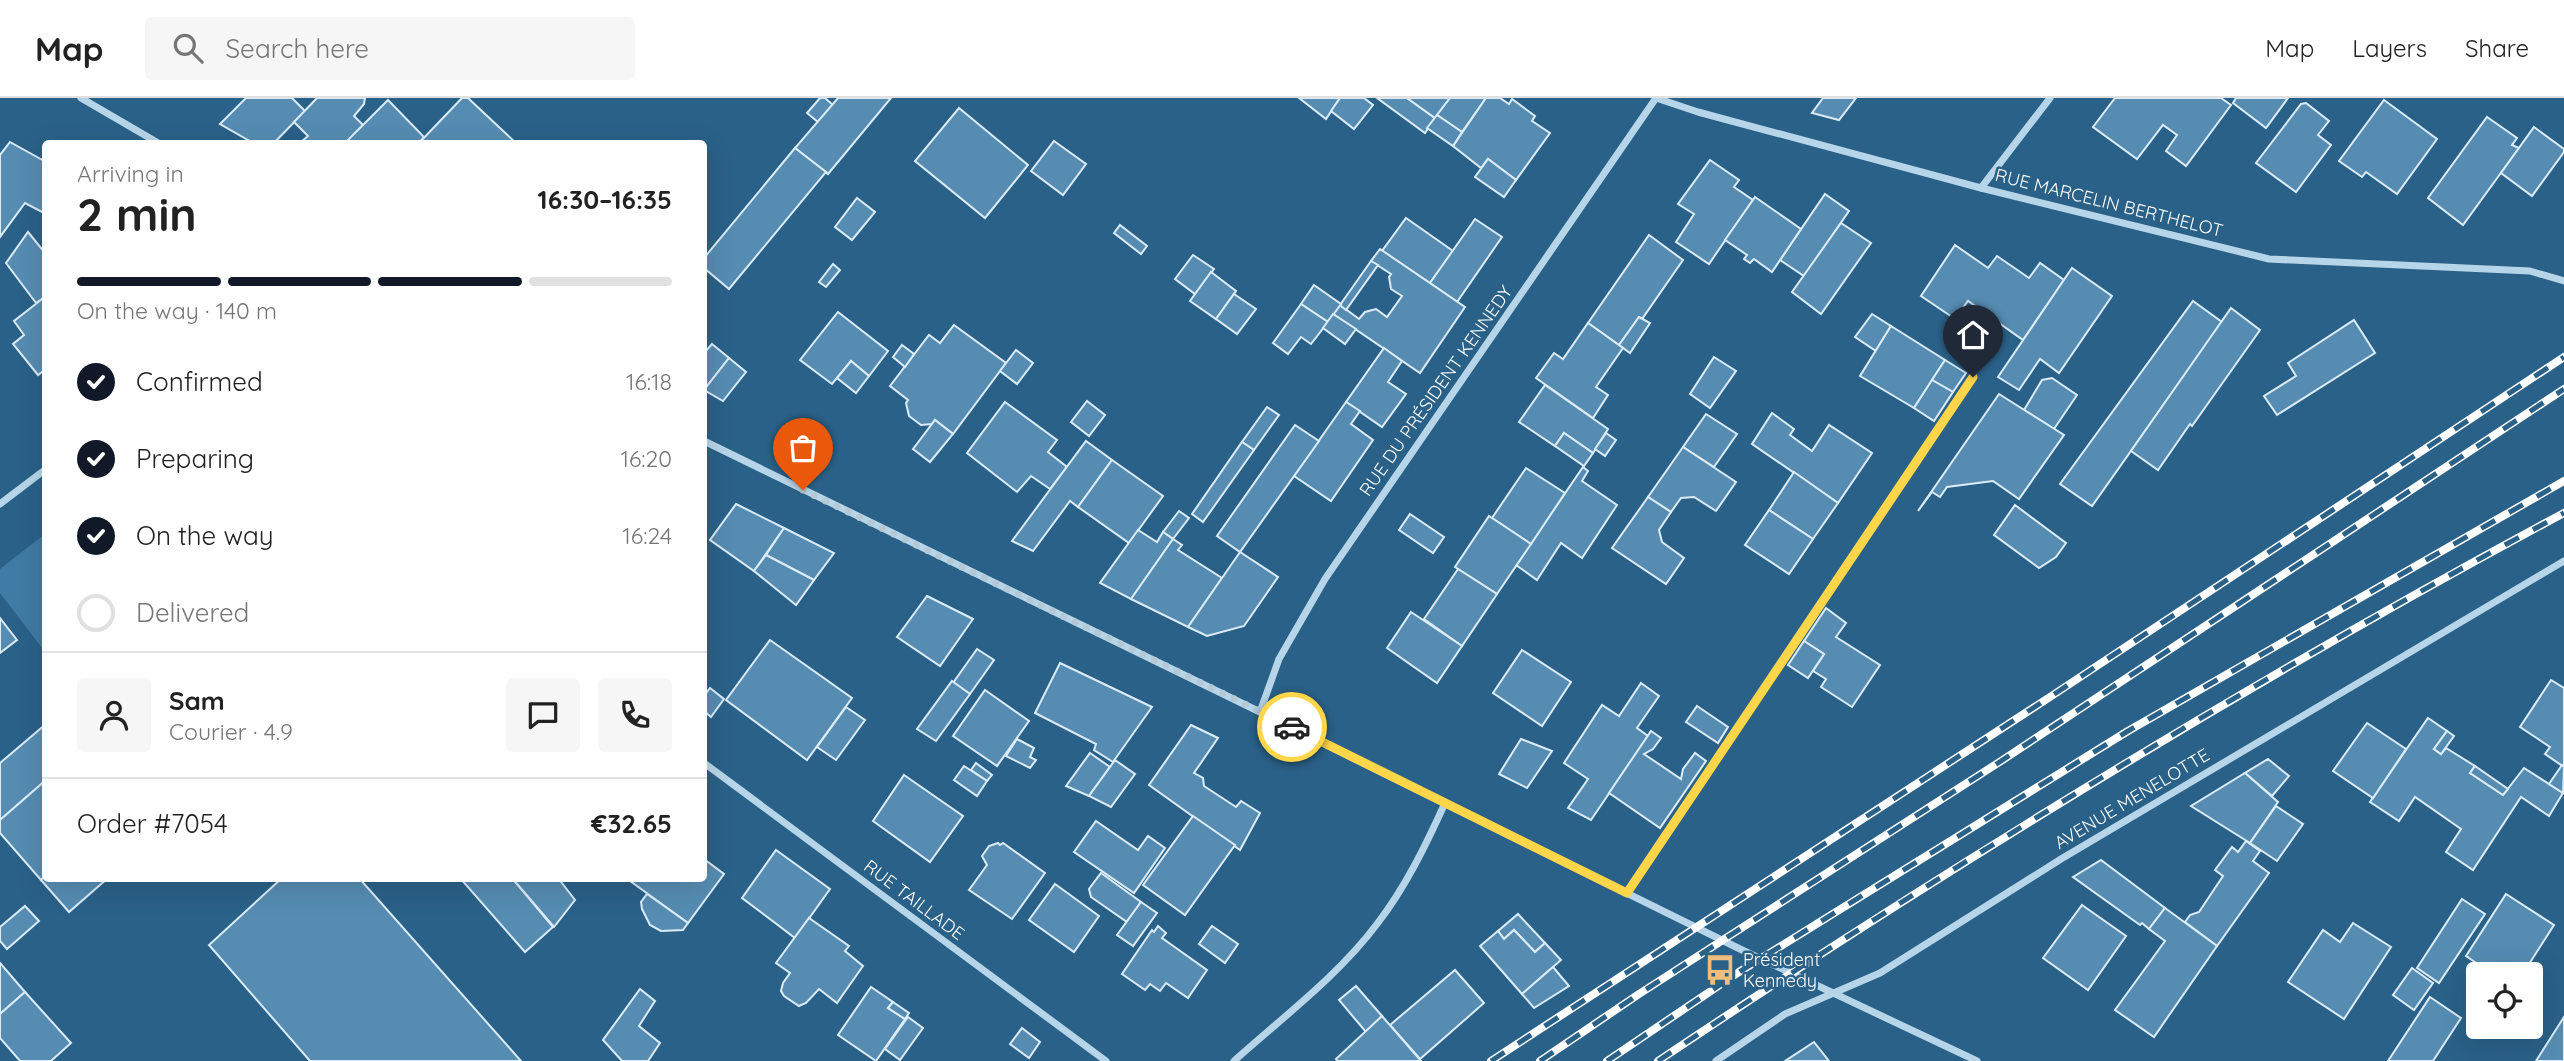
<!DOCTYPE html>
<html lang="en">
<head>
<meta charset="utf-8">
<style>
  :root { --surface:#fff; --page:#f6f6f6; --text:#222; --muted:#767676; --line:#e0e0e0; --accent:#111827 }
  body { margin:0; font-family:Quicksand,sans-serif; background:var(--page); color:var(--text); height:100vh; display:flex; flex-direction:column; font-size:26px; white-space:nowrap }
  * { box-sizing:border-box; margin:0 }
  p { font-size:23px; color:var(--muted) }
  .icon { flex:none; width:38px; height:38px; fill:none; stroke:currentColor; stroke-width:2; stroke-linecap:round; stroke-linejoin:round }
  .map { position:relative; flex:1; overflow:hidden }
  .sheet { position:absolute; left:42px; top:42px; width:665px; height:742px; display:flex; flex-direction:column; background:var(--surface); border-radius:7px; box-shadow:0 7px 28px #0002 }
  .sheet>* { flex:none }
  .buttons { position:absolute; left:2466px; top:864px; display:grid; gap:14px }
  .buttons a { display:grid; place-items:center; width:77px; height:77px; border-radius:7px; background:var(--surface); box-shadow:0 7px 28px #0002; font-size:35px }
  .pin { position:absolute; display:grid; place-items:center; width:60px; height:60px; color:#fff; margin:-72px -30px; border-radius:50% 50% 50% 0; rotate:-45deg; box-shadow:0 0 7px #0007 }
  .pin .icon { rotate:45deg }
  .courier { position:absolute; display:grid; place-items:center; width:70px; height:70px; margin:-35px; border:5px solid #ffd54a; border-radius:50%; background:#fff; color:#222; box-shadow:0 2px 9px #0007 }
  .overview em { font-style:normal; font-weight:800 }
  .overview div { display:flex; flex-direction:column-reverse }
  .overview { display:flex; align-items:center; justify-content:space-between; height:119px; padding:0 35px }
  h1 { font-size:46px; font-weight:800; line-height:52px }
  .bar { display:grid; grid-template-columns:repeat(4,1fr); gap:10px 7px; align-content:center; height:84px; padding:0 35px }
  .bar i { height:9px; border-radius:5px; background:var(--line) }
  .bar .on { background:var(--accent) }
  .bar p { grid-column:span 4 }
  .line { display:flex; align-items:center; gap:18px; padding:0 35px; border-top:2px solid var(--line) }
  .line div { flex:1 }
  .round { display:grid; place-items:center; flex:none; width:74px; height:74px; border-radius:7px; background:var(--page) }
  ol { padding:0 35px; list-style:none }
  li { display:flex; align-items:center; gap:21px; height:77px }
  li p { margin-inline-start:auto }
  li .icon { padding:7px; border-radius:50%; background:var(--accent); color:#fff; stroke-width:4 }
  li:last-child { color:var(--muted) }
  li i { width:38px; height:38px; border:4px solid var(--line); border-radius:50% }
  header { display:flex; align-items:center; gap:42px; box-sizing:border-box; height:98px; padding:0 35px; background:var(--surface); border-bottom:2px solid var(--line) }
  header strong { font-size:33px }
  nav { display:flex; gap:38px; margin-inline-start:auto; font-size:24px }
  .search { width:490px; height:63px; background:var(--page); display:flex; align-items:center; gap:18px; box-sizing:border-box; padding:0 24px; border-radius:7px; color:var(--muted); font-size:26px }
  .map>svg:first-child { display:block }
  .green { fill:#3f7ba5 }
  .building { fill:#568cb2; stroke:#dbecf7; stroke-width:2 }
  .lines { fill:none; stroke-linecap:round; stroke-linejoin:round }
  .lane { stroke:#b7d5e8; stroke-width:5 }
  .street { stroke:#b7d5e8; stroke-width:7 }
  .rail-casing { stroke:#fff; stroke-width:8 }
  .rail { stroke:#2a6188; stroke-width:5; stroke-dasharray:16; stroke-linecap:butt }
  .done { stroke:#b4c8d5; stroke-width:7; stroke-dasharray:0 12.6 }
  .route { stroke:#ffd54a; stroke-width:9 }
  .labels { text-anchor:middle; stroke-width:5; stroke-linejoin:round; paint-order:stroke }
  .street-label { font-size:18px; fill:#fff; stroke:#2a6188 }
  .poi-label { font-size:18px; fill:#fff; stroke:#2a6188; text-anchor:start }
</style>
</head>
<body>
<header>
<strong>Map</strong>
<div class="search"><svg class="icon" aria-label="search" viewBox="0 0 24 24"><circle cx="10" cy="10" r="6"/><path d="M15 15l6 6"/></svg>Search here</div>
<nav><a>Map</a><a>Layers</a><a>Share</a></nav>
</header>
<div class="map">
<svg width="2564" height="963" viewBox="0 0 2564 963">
  <rect width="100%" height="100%" fill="#2a6188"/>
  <path class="green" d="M45,436V554L0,495V471Z"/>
  <g class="building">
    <path d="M246,0H292L305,13L273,46H255L220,26Z"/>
    <path d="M317,0H365L364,6L354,18L363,27L345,46H303L301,44L308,38L294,24Z"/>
    <path d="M462,0H468L516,45L418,46Z"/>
    <path d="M820,0H825L833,7L818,24L807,15Z"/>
    <path d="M838,0H891L828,76L795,50Z"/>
    <path d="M1299,0H1340L1326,21Z"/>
    <path d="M1340,0H1364L1373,7L1354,31L1331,13Z"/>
    <path d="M1377,0H1407L1435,20L1425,35Z"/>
    <path d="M1407,0H1450L1435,20Z"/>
    <path d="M1450,0H1486L1462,34L1437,17Z"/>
    <path d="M1486,0H1500L1509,6L1512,1L1535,18L1532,23L1550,35L1516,82L1488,61L1481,70L1453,48Z"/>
    <path d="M1823,0H1856L1839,22L1812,15Z"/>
    <path d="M2115,0H2221L2231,7L2186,68L2166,53L2177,37L2163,27L2137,61L2093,29Z"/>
    <path d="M2236,0H2288L2266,30L2233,5Z"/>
    <path d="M388,2L424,39L418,46H352L348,42Z"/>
    <path d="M2384,2L2437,41L2397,96L2366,74L2362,79L2339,63Z"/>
    <path d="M2306,5L2329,23L2318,37L2331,47L2296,94L2256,65L2301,6Z"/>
    <path d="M959,10L1028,67L985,120L915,63Z"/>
    <path d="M1437,17L1462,34L1453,48L1427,30Z"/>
    <path d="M2487,19L2517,40L2512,47L2519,50L2463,127L2428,100Z"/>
    <path d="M2534,29L2564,51V54L2532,98L2501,75Z"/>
    <path d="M1054,43L1086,66L1063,97L1031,73Z"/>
    <path d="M10,44L46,64V116L25,105L0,139V57Z"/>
    <path d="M795,50L826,74L729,191L704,170V160Z"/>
    <path d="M1488,61L1516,82L1504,99L1475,79Z"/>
    <path d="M1710,62L1739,82L1734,89L1753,102L1709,166L1676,144L1694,116L1678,106Z"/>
    <path d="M1825,96L1849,113L1804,178L1780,162Z"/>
    <path d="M1755,99L1801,131L1772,174L1754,161L1750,165L1744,161L1747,157L1725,142Z"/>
    <path d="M857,100L875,114L852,142L835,129Z"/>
    <path d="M1406,120L1453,153L1430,185L1382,153Z"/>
    <path d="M1475,121L1502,139L1457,204L1430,185Z"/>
    <path d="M1841,125L1871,145L1821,216L1792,194Z"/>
    <path d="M1120,127L1147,148L1141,156L1114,135Z"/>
    <path d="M28,134L46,156V198L36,205L6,165Z"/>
    <path d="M1649,137L1683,162L1642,221L1639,219L1619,247L1588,225Z"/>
    <path d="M1955,147L1988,170L1997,158L2029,180L2040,165L2064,182L2023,242L1968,203L1955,221L1921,198Z"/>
    <path d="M1380,151L1465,209L1420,275L1333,216L1340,207L1359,221L1365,214L1376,211L1387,219L1402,198L1391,191L1389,179L1391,176L1371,163Z"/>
    <path d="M1193,157L1214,171L1195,196L1175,181Z"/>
    <path d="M1371,163L1378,167L1346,212L1340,207Z"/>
    <path d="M833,166L840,172L826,189L819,184Z"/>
    <path d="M2072,170L2112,198L2059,275L2040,261L2019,292L1998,279Z"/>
    <path d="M1211,174L1236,193L1216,221L1190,203Z"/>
    <path d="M1314,187L1341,206L1328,224L1301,206Z"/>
    <path d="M1234,196L1256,211L1237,236L1216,221Z"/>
    <path d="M46,198V271L38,277L13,246L24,237L14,223Z"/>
    <path d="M2193,203L2222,224L2092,408L2060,386Z"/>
    <path d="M1301,206L1328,224L1311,246L1301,239L1288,256L1273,245Z"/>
    <path d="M2231,210L2260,232L2192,328L2190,326L2158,372L2131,353Z"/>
    <path d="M838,214L888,253L869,278L851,263L832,286L800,262Z"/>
    <path d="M1333,216L1356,231L1345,246L1323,230Z"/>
    <path d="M1872,216L1891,228L1876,253L1855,239Z"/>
    <path d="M1639,219L1650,225L1630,255L1619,247Z"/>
    <path d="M2354,222L2375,255L2277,317L2264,298L2296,278L2288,265Z"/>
    <path d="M1588,225L1623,250L1596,289L1608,297L1593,320L1536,280L1554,255L1563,261Z"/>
    <path d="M954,227L1006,265L953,336L935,322L932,326L921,327L909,318L906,305L908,302L890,288L929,237L940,245Z"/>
    <path d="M1891,228L1945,262L1914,310L1860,278Z"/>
    <path d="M712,246L729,260L704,292V251L706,253Z"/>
    <path d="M902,247L914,256L905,269L893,259Z"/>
    <path d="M1384,250L1402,263L1388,284L1406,296L1382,329L1346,304Z"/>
    <path d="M1016,252L1033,265L1017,286L1000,273Z"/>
    <path d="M1714,259L1736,273L1710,310L1690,296Z"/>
    <path d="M729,260L746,274L723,303L704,292Z"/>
    <path d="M1945,262L1966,275L1953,294L1932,282Z"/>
    <path d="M851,263L869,278L856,295L837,280Z"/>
    <path d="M2052,280L2077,297L2054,331L2024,312L2042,282Z"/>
    <path d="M1932,282L1953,294L1934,323L1914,310Z"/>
    <path d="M1545,287L1608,331L1593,355L1564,335L1555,348L1519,324Z"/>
    <path d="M1999,296L2064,337L2019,401L1993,383L1947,389L1940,399L1932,394L1918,413Z"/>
    <path d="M1087,303L1105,317L1089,338L1071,324Z"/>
    <path d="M1005,304L1057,342L1048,354L1067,369L1050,391L1031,378L1017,394L967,355Z"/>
    <path d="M1346,304L1360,313L1351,326L1373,342L1331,403L1294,378Z"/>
    <path d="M1267,309L1279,317L1254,352L1242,344Z"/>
    <path d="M1772,315L1794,331L1790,337L1812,353L1829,327L1872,355L1838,405L1752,346Z"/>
    <path d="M1706,316L1737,336L1714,369L1683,349Z"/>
    <path d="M935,322L953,336L930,364L913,351Z"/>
    <path d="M1295,327L1319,343L1240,454L1217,438Z"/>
    <path d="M1564,335L1593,355L1584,368L1555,348Z"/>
    <path d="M1606,335L1616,342L1605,358L1595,351Z"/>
    <path d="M1086,343L1112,362L1078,409L1070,403L1033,453L1012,443Z"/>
    <path d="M1242,344L1254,352L1203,424L1192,416Z"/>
    <path d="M1683,349L1736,384L1716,413L1694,399L1681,400L1671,414L1648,399Z"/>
    <path d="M1112,362L1163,398L1129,445L1078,409Z"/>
    <path d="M1583,369L1588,373L1582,383L1617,407L1582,460L1561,445L1537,482L1516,467Z"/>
    <path d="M1526,370L1565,395L1531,446L1492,420Z"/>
    <path d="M1794,374L1838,405L1813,441L1769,412Z"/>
    <path d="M1648,399L1671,414L1659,432L1662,444L1684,460L1666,486L1612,450Z"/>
    <path d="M736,406L784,430L754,473L710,442Z"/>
    <path d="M2015,407L2066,445L2056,459L2039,470L1994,437Z"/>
    <path d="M1769,412L1813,441L1789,476L1745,447Z"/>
    <path d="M1179,413L1189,420L1173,441L1163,434Z"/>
    <path d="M1410,416L1444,439L1433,455L1399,432Z"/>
    <path d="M1489,418L1531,446L1497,496L1455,469Z"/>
    <path d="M784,430L834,455L814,482L766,457Z"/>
    <path d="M1138,432L1157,444L1163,434L1173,441L1131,501L1100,485Z"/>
    <path d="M1173,441L1182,447L1178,452L1222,480L1188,529L1131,501Z"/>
    <path d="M1240,454L1278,479L1244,528L1207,538L1188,529Z"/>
    <path d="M766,457L814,482L796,507L754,473Z"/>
    <path d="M1458,471L1497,496L1462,548L1424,521Z"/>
    <path d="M927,498L973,521L940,568L897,539Z"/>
    <path d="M1826,510L1846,525L1836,539L1880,567L1852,609L1821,589L1826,581L1813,573L1824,556L1804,543Z"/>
    <path d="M1411,514L1462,548L1437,585L1387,550Z"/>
    <path d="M0,520L17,542L0,555Z"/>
    <path d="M770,542L852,600L807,662L726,602Z"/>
    <path d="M1804,543L1824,556L1808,580L1788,567Z"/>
    <path d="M977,551L994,562L970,596L953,585Z"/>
    <path d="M1522,552L1571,584L1542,628L1493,595Z"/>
    <path d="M1060,565L1152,609L1113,664L1094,652L1096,646L1035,615Z"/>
    <path d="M2551,582L2564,590V669L2545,656L2550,649L2520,629Z"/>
    <path d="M952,583L970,596L936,643L917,631Z"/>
    <path d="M1641,585L1659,598L1637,630L1648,638L1591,722L1568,710L1588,681L1564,665L1602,607L1619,618Z"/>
    <path d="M710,590L724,601L711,619L704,613V598Z"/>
    <path d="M985,592L1029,623L997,668L953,638Z"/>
    <path d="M1697,608L1728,629L1718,645L1686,624Z"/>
    <path d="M846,609L865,622L836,662L817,649Z"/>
    <path d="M2428,620L2447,633L2434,651L2441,656L2446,650L2475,668L2470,675L2503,697L2524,670L2563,695L2549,718L2521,699L2473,772L2446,754L2461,731L2415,699L2399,723L2370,704Z"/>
    <path d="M2367,625L2406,651L2373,700L2333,673Z"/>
    <path d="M46,626V682L0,722V665Z"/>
    <path d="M1191,627L1218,640L1194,675L1203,680L1204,688L1236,709L1241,703L1260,715L1240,752L1149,687Z"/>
    <path d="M1651,633L1661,640L1653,651L1644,656L1681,681L1683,671L1695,655L1706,663L1660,730L1609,695Z"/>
    <path d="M2447,633L2454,638L2441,656L2434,651Z"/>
    <path d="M1017,641L1034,650L1030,659L1036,662L1030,670L1006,658Z"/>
    <path d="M1521,641L1552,653L1527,690L1499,676Z"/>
    <path d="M1090,655L1110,669L1089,698L1066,688Z"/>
    <path d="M2268,661L2289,678L2272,698L2245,675Z"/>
    <path d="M1115,662L1135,676L1111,709L1089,698Z"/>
    <path d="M976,665L992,677L987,683L971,672Z"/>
    <path d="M2562,667L2564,669L2563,695L2549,686Z"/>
    <path d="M964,668L987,683L977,698L954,682Z"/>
    <path d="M2475,668L2508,691L2503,697L2470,675Z"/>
    <path d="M2245,675L2278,704L2250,745L2191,708Z"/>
    <path d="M904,677L963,718L930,764L873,723Z"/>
    <path d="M46,682V777L41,782L0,735V722Z"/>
    <path d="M2276,708L2303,726L2277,763L2250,745Z"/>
    <path d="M1193,718L1235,747L1185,817L1143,787Z"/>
    <path d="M1096,723L1138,752L1148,738L1165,750L1134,795L1074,754Z"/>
    <path d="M2246,743L2260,753L2253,763L2269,775L2217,848L2185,824L2190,817L2199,814L2223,778L2215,772L2232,749L2238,754Z"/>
    <path d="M998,745L1000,747L1003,745L1045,775L1012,821L969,792L987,767L982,758L989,748Z"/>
    <path d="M776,752L830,791L795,840L742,800Z"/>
    <path d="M704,761L724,776L688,825L626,780H704Z"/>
    <path d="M2101,762L2165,810L2149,831L2142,825L2140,827L2073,779Z"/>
    <path d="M1101,775L1141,804L1127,824L1091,799L1089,791Z"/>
    <path d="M46,777V780H108L69,814L41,782Z"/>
    <path d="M282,780H359L521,963H310L209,847Z"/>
    <path d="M460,780H512L553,829L525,854Z"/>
    <path d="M512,780H558L575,802L554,829Z"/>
    <path d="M1055,786L1099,818L1074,854L1029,822Z"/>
    <path d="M647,796L688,825L683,832L661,833L650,827L642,811L641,804Z"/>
    <path d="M2506,796L2554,827L2522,877H2494L2466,858Z"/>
    <path d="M2462,801L2485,816L2439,885L2417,870Z"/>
    <path d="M1141,804L1157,815L1133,848L1117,837Z"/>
    <path d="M2082,807L2126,838L2088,892L2043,860Z"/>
    <path d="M25,808L39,823L7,851L0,843V829Z"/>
    <path d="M2165,810L2217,848L2154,939L2115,912L2165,843L2149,831Z"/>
    <path d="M1518,816L1545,845L1535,854L1514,832L1504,841L1498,833Z"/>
    <path d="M809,820L849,848L845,853L863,868L837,905L819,891L806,905L799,908L784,898L781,893L783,885L790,875L776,865Z"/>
    <path d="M2353,825L2391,849L2344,921L2288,884L2323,832L2340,844Z"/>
    <path d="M1158,828L1166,835L1162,840L1207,872L1188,900L1166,885L1160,893L1150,886L1145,892L1122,876L1152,832L1154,834Z"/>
    <path d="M1212,828L1238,846L1225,865L1199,846Z"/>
    <path d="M1514,832L1535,854L1545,845L1561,862L1522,896L1480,848L1498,833L1504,841Z"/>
    <path d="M0,865L25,894L0,916Z"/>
    <path d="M1553,869L1569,888L1534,910L1522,896Z"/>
    <path d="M2412,870L2433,885L2414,912L2393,897Z"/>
    <path d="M1455,872L1484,905L1420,961L1390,927Z"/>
    <path d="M1356,888L1382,918L1366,934L1339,902Z"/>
    <path d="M871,889L893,904L888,910L905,921L876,963L838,937Z"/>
    <path d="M640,891L655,903L639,928L660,945L648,963H622L603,942Z"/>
    <path d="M25,894L71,945L51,963H20L0,940V916Z"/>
    <path d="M2430,899L2461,920L2433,963H2388Z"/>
    <path d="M893,904L909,915L905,921L888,910Z"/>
    <path d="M1382,918L1421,963H1337L1336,961Z"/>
    <path d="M908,919L923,930L900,962L885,951Z"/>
    <path d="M2564,919V963H2536Z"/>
    <path d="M1022,930L1040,944L1029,960L1010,946Z"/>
    <path d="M1814,944L1829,963H1785Z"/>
  </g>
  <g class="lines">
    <path class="lane" d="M1627,795L1973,279"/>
    <g class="street">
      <path d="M81,0L160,46"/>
      <path d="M1656,0L1698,14L1981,90L2269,161L2530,173L2564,183"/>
      <path d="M1981,90L2050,0"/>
      <path d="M704,343L1260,614L1740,851L1977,963"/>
      <path d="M0,406L46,371"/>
      <path d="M1260,614L1279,561L1325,481L1656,0"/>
      <path d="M704,665L1106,963"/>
      <path d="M1234,963C1283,919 1338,878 1377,826C1405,790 1426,747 1445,705"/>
      <path d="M1716,963L1785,916L1880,875L2061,761L2564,463"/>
    </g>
    <defs>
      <g id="rail">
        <path d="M1491,963L2053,597L2564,259"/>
        <path d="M1540,963L1639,896L1998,665L2564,291"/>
        <path d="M1607,963L1739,874L2128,633L2564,383"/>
        <path d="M1658,963C1952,767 2252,582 2564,415"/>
      </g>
    </defs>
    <use href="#rail" class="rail-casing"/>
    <use href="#rail" class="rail"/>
  </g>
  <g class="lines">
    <path class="done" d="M803,392L1292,629"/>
    <path class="route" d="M1292,629L1627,795L1973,279"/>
  </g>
  <defs>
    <symbol id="bus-bare" viewBox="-9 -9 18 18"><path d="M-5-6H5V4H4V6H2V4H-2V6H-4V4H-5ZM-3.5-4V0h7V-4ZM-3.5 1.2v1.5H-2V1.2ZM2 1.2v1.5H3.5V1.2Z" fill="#efbe7f" stroke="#2a6188" stroke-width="2.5" paint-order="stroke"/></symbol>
  </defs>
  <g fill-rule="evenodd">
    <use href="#bus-bare" x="1698" y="850" width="44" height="44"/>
  </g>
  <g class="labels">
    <g class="street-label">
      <text transform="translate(2109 105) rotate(14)" y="6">RUE MARCELIN BERTHELOT</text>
      <text transform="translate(1436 293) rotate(-55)" y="6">RUE DU PRÉSIDENT KENNEDY</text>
      <text transform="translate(2132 701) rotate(-31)" y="6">AVENUE MENELOTTE</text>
      <text transform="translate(914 802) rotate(37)" y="6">RUE TAILLADE</text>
    </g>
    <g class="poi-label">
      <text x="1743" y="868">Président<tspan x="1743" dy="21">Kennedy</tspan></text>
    </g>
  </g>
</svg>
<div class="buttons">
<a><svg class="icon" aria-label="locate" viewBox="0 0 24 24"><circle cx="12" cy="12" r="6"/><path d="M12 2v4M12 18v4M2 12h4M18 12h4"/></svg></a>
</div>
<div class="pin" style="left:803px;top:392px;background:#ea580c"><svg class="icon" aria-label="bag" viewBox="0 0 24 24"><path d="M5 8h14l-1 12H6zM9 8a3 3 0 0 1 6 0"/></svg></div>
<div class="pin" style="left:1973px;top:279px;background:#1f2937"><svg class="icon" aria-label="home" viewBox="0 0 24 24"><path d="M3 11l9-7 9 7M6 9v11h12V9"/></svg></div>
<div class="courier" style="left:1292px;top:629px"><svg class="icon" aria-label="car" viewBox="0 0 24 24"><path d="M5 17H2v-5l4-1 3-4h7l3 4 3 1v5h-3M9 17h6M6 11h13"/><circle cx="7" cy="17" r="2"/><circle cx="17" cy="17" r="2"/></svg></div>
<section class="sheet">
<div class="overview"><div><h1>2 min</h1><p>Arriving in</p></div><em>16:30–16:35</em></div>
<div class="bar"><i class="on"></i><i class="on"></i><i class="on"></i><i></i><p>On the way · 140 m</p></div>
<ol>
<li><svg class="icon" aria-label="check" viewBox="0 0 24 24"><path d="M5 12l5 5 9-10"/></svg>Confirmed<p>16:18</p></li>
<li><svg class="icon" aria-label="check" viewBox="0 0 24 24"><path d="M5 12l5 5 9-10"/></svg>Preparing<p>16:20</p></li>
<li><svg class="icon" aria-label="check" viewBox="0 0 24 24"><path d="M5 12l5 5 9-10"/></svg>On the way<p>16:24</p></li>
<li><i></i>Delivered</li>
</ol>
<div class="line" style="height:126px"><a class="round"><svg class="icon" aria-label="person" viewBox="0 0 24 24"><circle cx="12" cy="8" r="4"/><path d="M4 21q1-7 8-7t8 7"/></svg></a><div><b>Sam</b><p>Courier · 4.9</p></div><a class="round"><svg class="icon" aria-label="chat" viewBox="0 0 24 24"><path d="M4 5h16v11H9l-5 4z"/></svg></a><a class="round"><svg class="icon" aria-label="phone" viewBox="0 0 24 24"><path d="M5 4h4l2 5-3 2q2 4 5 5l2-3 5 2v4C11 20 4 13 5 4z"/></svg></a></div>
<div class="line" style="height:91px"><div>Order #7054</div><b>€32.65</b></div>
</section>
</div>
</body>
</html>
